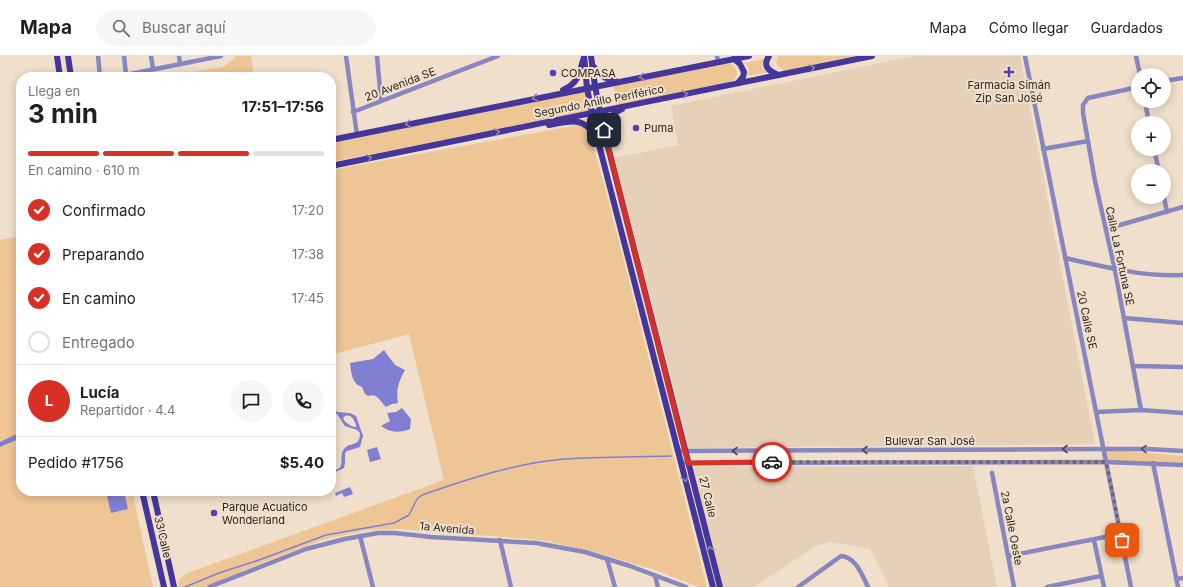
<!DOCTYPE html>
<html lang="es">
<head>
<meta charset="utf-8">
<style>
  :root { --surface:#fff; --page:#f6f6f6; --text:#202124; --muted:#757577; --line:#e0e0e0; --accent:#d93025 }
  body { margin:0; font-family:Inter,sans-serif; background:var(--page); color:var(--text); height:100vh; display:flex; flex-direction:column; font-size:15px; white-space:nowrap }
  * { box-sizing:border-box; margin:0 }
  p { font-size:13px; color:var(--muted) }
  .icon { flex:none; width:22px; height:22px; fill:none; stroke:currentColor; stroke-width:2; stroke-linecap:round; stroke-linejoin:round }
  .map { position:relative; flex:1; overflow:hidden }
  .side { position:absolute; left:16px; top:16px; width:320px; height:424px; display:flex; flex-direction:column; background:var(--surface); border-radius:16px; box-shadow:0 2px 10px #0003 }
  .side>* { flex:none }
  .fabs { position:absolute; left:1131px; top:12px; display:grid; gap:8px }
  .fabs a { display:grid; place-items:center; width:40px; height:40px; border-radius:50%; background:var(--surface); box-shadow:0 2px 10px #0003; font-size:20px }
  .pin { position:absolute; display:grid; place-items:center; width:34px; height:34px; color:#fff; margin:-17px; border-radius:8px; box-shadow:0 2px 6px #0006 }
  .courier { position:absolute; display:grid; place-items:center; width:40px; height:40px; margin:-20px; border:3px solid #d93025; border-radius:50%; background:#fff; color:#222; box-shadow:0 1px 5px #0007 }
  .headline em { font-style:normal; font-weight:700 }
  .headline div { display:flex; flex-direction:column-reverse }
  .headline { display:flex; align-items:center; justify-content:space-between; height:68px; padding:0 12px }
  h1 { font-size:26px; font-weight:700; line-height:30px }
  .bar { display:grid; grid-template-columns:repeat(4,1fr); gap:6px 4px; align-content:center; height:48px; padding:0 12px }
  .bar i { height:5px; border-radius:3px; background:var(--line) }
  .bar .selected { background:var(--accent) }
  .bar p { grid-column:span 4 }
  .line { display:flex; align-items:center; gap:10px; padding:0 12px; border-top:1px solid var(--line) }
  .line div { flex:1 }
  .round { display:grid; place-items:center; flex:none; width:42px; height:42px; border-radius:21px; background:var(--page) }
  ol { padding:0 12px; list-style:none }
  li { display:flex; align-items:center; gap:12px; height:44px }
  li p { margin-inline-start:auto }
  li .icon { padding:4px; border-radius:50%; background:var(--accent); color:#fff; stroke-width:4 }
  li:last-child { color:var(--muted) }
  li i { width:22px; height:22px; border:2px solid var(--line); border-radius:50% }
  header { display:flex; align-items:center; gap:24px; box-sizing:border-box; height:56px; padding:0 20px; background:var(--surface); border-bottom:1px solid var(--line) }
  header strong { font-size:19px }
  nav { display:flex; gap:22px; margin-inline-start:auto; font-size:14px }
  .search { width:280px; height:36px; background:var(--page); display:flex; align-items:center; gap:10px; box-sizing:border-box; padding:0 14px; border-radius:22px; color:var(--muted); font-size:15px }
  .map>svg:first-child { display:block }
  .built { fill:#e6d1b8 }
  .green { fill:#eec696 }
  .water { fill:#817fd2; fill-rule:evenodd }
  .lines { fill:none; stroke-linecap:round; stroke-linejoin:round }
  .stream { stroke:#817fd2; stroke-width:1.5 }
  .minor { stroke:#8787bf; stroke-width:4.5 }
  .major { stroke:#44369a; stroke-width:6 }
  .oneway { stroke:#9182b0 }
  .oneway2 { stroke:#4c4857 }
  .done { stroke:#70675b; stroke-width:4; stroke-dasharray:0 7.2 }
  .route { stroke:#d93025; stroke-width:5 }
  .poi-dot { fill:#5140b8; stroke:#efdfcb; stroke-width:1.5 }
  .labels { text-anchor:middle; stroke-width:4; stroke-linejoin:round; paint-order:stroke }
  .poi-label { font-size:11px; fill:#2c261f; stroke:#efdfcb; text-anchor:start }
  .street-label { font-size:11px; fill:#2c261f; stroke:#efdfcb }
</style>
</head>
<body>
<header>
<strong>Mapa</strong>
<div class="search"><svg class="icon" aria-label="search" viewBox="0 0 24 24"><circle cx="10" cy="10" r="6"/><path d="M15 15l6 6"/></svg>Buscar aquí</div>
<nav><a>Mapa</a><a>Cómo llegar</a><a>Guardados</a></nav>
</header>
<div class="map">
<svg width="1183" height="531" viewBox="0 0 1183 531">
  <rect width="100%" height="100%" fill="#efdfcb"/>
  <g class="built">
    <path d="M914,0H1020L1095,388L688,392L614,102L678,89L671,50Z"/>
    <path d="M973,410L997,531H889L870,493L831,486L816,490L754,531H723L693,411Z"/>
  </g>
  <g class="green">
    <path d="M235,0H251L254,21H162L223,11L234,3Z"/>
    <path d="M778,0H856L785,15L777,9L776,5Z"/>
    <path d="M765,3L761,9L763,14L768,16L746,20L749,14L747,9L744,7Z"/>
    <path d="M729,6C738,13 740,17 732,26L616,49L613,29Z"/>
    <path d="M587,32L591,56L331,106V86Z"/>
    <path d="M578,69L589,77L605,131L707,531H699L655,514L595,496L541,484L398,473L367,474L322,484L262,507L204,531H178L179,524L185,518L444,424L409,278L331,299V114Z"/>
    <path d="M21,180V435H132L153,531H0V184Z"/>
    <path d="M1104,393L1183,400V411L1106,405Z"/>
  </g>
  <g class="water">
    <path d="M384,294L395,309L405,314C398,327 396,333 398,347L392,348L386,351C380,345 377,337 368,340L365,338L362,331C352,328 351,316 350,307L373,303Z"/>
    <path d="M331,347L337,356L350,357L356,360L363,380L360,391L347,395L345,397V407L344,412L331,418V415C349,412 337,403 344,393C350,385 360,392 360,377L357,374L345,370L337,358L331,355ZM345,360C351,358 354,363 356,369V371C351,371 344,366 343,362Z"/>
    <path d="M402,352L411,363L410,373C400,377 390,377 381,370L390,365L387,357L396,356Z"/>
    <path d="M21,376V382L0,391V386Z"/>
    <path d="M377,391L381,403L370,406L367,394Z"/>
    <path d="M350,431L353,438L344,441L342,437L336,440L335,437Z"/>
    <path d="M124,436L128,453L111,457L107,440Z"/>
  </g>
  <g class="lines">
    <path class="stream" d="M185,531L219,517L259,504L326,479L394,467L409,459L417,443L422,439C468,423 516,407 564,403C599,401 635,401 671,400"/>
    <g class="minor">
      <path d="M98,0L100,21"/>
      <path d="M124,0L126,19"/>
      <path d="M151,0L153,13"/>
      <path d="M179,0L180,8"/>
      <path d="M346,0L357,79"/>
      <path d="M377,0L381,45"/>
      <path d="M717,0L718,6"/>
      <path d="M1025,0L1131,531"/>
      <path d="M1136,0L1140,19"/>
      <path d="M115,21L221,0"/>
      <path d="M1164,25L1183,22"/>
      <path d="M1138,31L1088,42L1083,49V57L1095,125L1115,214L1141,354"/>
      <path d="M1145,45L1149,67"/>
      <path d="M353,56L498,0"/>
      <path d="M1043,93L1088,85"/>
      <path d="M1154,93L1159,115"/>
      <path d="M1164,141L1167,156"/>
      <path d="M1106,173L1183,151"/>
      <path d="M1065,202C1104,211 1143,221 1183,219"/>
      <path d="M1124,262L1183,267"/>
      <path d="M1133,310L1183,311"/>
      <path d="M1096,356L1141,354L1183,357"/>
      <path d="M678,395L1104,393H1147L1183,395"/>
      <path d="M681,407L1106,406L1183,409"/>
      <path d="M1153,407L1178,531"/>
      <path d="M992,417L1014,531"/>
      <path d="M360,480L373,531"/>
      <path d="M500,484L511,531"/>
      <path d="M1094,484L1104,531"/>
      <path d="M1008,500L1110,480"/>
      <path d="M607,503L615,531"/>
      <path d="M655,520L658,531"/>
      <path d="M1176,523L1183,522"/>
      <path d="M209,531L306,493L345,483L378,477H395L431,481L536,487L585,496L630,510L686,531"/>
      <path d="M798,531L841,500C856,501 862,519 868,531"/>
      <path d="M1047,531L1101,520"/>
    </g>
    <g class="major">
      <path d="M57,0L60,21"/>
      <path d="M68,0L71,21"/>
      <path d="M584,0L587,32L597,81L713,531"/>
      <path d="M591,0L595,30L604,75L720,531"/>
      <path d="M769,0C762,10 769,15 778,19"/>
      <path d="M734,3L740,8L744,16L743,21L738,27"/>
      <path d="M593,10C599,19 605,23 616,25"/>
      <path d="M563,34C578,27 579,19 583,4"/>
      <path d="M549,69C573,65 580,60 597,80"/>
      <path d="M604,73C607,63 612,57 622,53"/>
      <path d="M331,84L749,0"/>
      <path d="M331,110L872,0"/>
      <path d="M142,435L164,531"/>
      <path d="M153,435L174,531"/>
    </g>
  </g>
  <defs><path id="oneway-chevron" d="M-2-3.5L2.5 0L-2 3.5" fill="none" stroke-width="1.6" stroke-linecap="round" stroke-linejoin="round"/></defs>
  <g class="oneway">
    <use href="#oneway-chevron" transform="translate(812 12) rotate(-12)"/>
    <use href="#oneway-chevron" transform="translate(642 21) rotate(169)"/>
    <use href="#oneway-chevron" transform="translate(685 38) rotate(-11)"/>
    <use href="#oneway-chevron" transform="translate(535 42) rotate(168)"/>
    <use href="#oneway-chevron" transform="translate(408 68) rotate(168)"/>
    <use href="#oneway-chevron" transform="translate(497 76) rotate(-12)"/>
    <use href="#oneway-chevron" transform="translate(369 102) rotate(-12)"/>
    <use href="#oneway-chevron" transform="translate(685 423) rotate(76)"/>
    <use href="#oneway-chevron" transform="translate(710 493) rotate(-104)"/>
  </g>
  <g class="oneway2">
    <use href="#oneway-chevron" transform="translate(1065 393) rotate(180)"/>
    <use href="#oneway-chevron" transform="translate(1144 393) rotate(-179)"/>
    <use href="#oneway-chevron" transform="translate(865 394) rotate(180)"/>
    <use href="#oneway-chevron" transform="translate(735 395) rotate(180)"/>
  </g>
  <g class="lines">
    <path class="done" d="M772,406H1106L1122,484"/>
    <path class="route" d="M604,74L688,407L772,406"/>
  </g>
  <g class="poi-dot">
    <path d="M1007 10h4v4h4v4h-4v4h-4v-4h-4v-4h4z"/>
    <circle cx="553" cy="17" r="4"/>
    <circle cx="636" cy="72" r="4"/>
    <circle cx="214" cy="457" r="4"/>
  </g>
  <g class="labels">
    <g class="poi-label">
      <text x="561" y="21">COMPASA</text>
      <text x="1009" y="33" text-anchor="middle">Farmacia Simán<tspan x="1009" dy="13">Zip San José</tspan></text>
      <text x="644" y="76">Puma</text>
      <text x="222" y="455">Parque Acuatico<tspan x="222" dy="13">Wonderland</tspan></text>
    </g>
    <g class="street-label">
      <text transform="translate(400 28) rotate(-21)" y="4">20 Avenida SE</text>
      <text transform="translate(599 45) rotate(-11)" y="4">Segundo Anillo Periférico</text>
      <text transform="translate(1120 200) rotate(78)" y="4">Calle La Fortuna SE</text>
      <text transform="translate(1087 264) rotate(78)" y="4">20 Calle SE</text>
      <text x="930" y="389">Bulevar San José</text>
      <text transform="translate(708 441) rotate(76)" y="4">27 Calle</text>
      <text transform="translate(447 472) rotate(5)" y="4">1a Avenida</text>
      <text transform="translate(1012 472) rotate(79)" y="4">2a Calle Oeste</text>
      <text transform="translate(163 481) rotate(77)" y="4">33 Calle</text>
    </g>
  </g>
</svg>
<div class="fabs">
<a><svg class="icon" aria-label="locate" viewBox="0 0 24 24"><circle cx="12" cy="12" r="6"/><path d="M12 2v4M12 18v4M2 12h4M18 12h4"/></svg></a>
<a>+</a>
<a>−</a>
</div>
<div class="pin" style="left:1122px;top:484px;background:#ea580c"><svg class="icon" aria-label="bag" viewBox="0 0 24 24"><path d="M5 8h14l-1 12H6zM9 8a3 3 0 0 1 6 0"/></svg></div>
<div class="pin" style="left:604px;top:74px;background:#1f2937"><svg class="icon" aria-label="home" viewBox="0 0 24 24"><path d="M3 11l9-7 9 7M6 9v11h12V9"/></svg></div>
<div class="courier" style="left:772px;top:406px"><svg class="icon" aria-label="car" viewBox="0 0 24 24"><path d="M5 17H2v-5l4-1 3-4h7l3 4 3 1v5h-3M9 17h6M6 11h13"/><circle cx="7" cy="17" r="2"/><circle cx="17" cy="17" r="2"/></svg></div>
<section class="side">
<div class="headline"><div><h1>3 min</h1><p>Llega en</p></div><em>17:51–17:56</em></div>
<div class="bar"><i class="selected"></i><i class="selected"></i><i class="selected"></i><i></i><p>En camino · 610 m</p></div>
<ol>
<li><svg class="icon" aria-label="check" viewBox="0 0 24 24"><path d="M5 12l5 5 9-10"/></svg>Confirmado<p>17:20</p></li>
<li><svg class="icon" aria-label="check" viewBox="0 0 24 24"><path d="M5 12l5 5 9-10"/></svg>Preparando<p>17:38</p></li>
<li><svg class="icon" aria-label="check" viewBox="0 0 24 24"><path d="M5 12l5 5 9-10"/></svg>En camino<p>17:45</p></li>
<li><i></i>Entregado</li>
</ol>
<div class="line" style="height:72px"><b class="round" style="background:var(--accent);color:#fff">L</b><div><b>Lucía</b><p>Repartidor · 4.4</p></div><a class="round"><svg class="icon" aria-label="chat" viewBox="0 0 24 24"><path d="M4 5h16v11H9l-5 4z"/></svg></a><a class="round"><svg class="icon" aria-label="phone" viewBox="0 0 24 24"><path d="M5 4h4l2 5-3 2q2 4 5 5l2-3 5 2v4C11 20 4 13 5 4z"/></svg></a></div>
<div class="line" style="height:52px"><div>Pedido #1756</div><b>$5.40</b></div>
</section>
</div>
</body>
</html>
